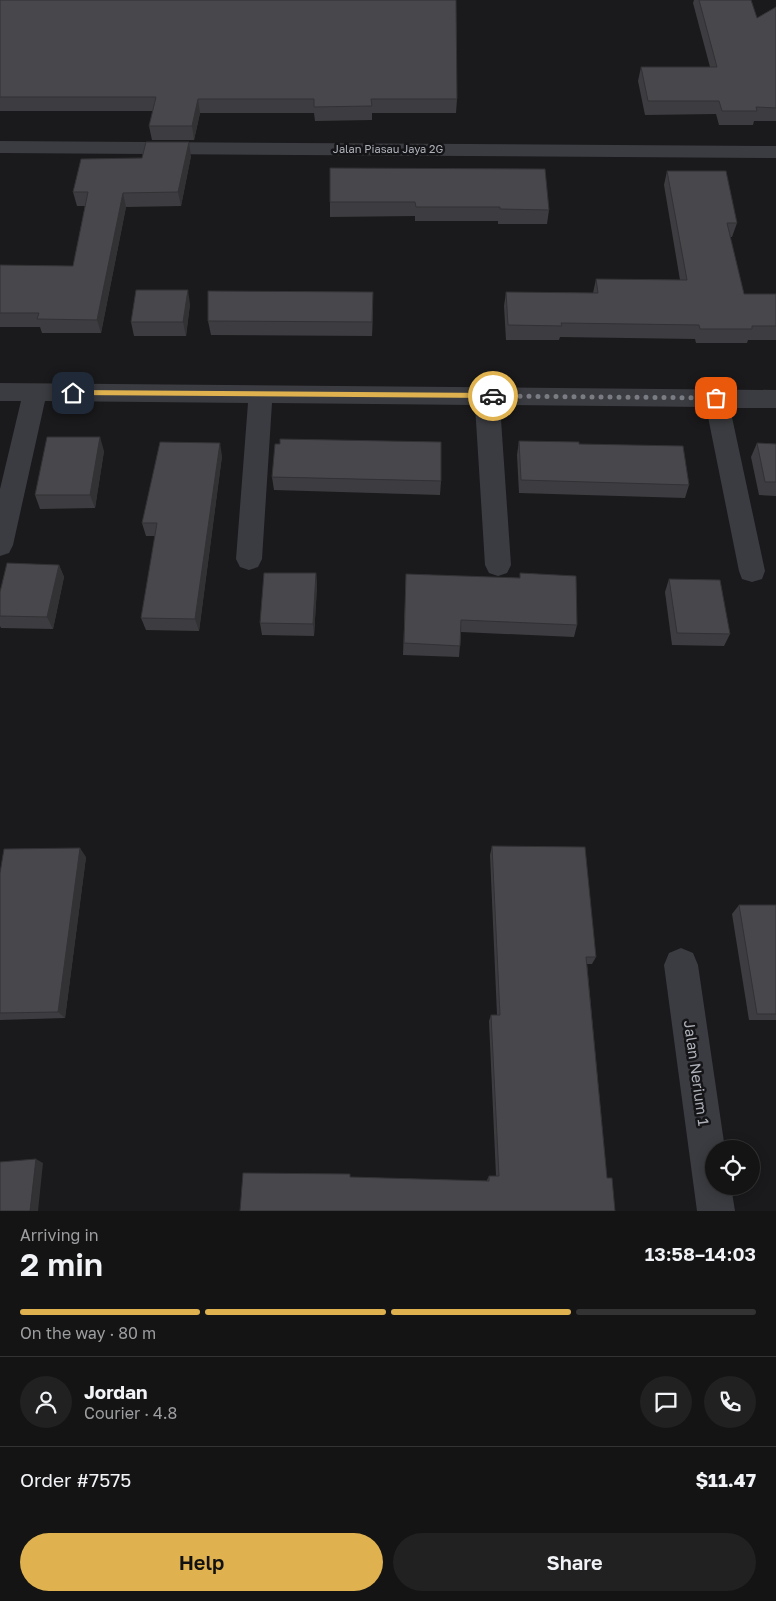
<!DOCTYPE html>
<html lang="en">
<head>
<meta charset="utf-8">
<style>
  :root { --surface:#141415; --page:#212122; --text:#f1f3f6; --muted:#9d9ea0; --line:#333334; --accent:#dfb24f }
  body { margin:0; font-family:"Golos Text",sans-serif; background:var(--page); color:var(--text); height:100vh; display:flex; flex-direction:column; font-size:19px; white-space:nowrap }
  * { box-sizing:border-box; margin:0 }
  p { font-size:16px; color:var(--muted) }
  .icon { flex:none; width:28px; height:28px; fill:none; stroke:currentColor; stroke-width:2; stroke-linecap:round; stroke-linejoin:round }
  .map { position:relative; height:1211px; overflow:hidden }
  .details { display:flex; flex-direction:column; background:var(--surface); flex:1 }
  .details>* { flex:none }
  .tools { position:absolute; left:705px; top:1140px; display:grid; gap:10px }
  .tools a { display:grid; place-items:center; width:55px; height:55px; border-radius:50%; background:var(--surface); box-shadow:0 2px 12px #0003,0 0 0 1px var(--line); font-size:25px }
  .pin { position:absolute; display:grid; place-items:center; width:42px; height:42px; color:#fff; margin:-21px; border-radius:10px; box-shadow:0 2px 8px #0006 }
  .courier { position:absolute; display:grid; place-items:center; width:50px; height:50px; margin:-25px; border:4px solid #dfb24f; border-radius:50%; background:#fff; color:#222; box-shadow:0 1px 6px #0007 }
  .summary em { font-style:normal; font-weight:600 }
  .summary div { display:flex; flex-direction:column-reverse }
  .summary { display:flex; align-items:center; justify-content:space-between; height:85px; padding:0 20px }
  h1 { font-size:32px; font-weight:600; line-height:38px }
  .bar { display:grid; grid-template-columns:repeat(4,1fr); gap:8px 5px; align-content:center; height:60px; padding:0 20px }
  .bar i { height:6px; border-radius:4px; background:var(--line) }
  .bar .selected { background:var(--accent) }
  .bar p { grid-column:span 4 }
  .line { display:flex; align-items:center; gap:12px; padding:0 20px; border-top:1px solid var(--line) }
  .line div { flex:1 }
  .round { display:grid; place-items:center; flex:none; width:52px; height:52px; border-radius:26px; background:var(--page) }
  .primary-button { display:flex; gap:10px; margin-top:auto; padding:10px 20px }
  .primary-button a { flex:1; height:58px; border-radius:30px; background:var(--accent); color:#111; font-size:20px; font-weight:600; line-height:58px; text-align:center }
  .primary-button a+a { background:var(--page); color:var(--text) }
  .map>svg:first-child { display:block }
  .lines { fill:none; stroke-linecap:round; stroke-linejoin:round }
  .minor { fill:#3b3c41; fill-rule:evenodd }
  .wall { fill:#3d3d41 }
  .shaded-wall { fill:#323235 }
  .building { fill:#47474c; stroke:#323235 }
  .route { fill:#dfb24f }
  .done { stroke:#7a7c83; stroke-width:5; stroke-dasharray:0 9 }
  .labels { text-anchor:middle; stroke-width:5; stroke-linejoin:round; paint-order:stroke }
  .far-street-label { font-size:11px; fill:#aeb1ba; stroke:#151517 }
  .near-street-label { font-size:15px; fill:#aeb1ba; stroke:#151517 }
</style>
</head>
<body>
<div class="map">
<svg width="776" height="1211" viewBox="0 0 776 1211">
  <rect width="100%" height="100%" fill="#1a1a1c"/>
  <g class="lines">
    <g class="minor">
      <path d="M0,141L776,146V158L0,153Z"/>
      <path d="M0,383L776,390V408H730L765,571L762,579L752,582L742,579L739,571L706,407L500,405L511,565L507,573L498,576L489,573L485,565L475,405L272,403L262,559L258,567L249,570L240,567L236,559L248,403L45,401L13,545L9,553L0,556V489L21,401H0Z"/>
      <path d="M681,948L693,953L698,965L725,1149H714V1186H731L735,1211H697L664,965L669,953Z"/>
    </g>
  </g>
  <g class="wall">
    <path d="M0,0L457,99L456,113H372V120L315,121L314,113H200L194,140H152L149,126L153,111H0Z"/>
    <path d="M694,0H751L757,18L776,7V121H754L753,125H719L716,114L645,115L638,81L641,67H710L693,3Z"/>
    <path d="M191,156L181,206L126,207L101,333H42L40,327H0V265L73,266L85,206H77L73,192L142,158Z"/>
    <path d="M330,168L549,210L547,224H498V221H415V216L330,217Z"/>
    <path d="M667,171L737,223L732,237H730L744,294H776V340H748L747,343H696L695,339L560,337L559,340H506L504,306L506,292L593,293L596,279L680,280L664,185Z"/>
    <path d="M190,304L186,336H134L131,322Z"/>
    <path d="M373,306L372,336L211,335L208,321Z"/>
    <path d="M519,441L579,444L689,485L685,498L519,493L517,455Z"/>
    <path d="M757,443L776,444V496L759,495L751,457Z"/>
    <path d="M104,451L95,508L40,509L35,495Z"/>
    <path d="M222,456L199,631L146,630L141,618L155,536H146L142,523Z"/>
    <path d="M272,477L441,481L440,495L274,490Z"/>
    <path d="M59,565L64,577L53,629L1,628L0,626V592Z"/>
    <path d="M316,573L317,586L314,636L262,635L260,623Z"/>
    <path d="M520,573L577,625L574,637L461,632L459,657L403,655L406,574L520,578Z"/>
    <path d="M669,579L730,634L724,646L672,645L665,592Z"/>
    <path d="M492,846L596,957L592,964H587L607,1178L240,1211L350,1174V1177L487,1181V1180L489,1176H496L489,1021L491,1015H497L490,855Z"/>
    <path d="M86,857L65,1018L0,1020V873Z"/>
    <path d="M739,905H776V1020H749L732,914Z"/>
  </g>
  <g class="shaded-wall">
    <path d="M198,99L200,113L194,140L192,126Z"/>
    <path d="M189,142L191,156L181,206L178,192Z"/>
    <path d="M123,193L126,207L101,333L97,320Z"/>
    <path d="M188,290L190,304L186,336L183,322Z"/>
    <path d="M373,292V306L372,336V322Z"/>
    <path d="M100,437L104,451L95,508L90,495Z"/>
    <path d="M220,443L222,456L199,631L195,619Z"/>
    <path d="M59,565L64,577L53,629L47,617Z"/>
    <path d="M316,573L317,586L314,636L313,624Z"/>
    <path d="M80,848L86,857L65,1018L58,1012Z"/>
    <path d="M36,1159L43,1163L38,1211H30Z"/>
  </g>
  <g class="building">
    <path d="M0,0H456L457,99H371L372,106L314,107V99H198L192,126H149L156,97H0Z"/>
    <path d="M699,0H751L757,18L776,7V108L756,107L757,111H722L719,101H648L641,67H717Z"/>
    <path d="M146,142H189L178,192L123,193L97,320L37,319L39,313H0V265L73,266L88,192H73L81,159L142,158Z"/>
    <path d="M330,168L545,169L549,210L500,209V207H416L415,202H330Z"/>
    <path d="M667,171H726L737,223H727L744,294H776V326H752V329H700L699,325L561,323L562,326L508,325L506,292L598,293L596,279L687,280Z"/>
    <path d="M136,290H188L183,322H131Z"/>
    <path d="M208,291L373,292L372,322L208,321Z"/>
    <path d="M47,437H100L90,495H35Z"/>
    <path d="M280,439L441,442V481L272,477L275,444H280Z"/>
    <path d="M519,441L579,442V444L683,446L689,485L521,480Z"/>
    <path d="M160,442L220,443L195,619L141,618L157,523H142Z"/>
    <path d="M757,443L776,444V482H765Z"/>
    <path d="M7,563L59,565L47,617L0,616V592Z"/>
    <path d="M264,573H316L313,624L260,623Z"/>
    <path d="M520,573L576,576L577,625L461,620L460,646L404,643L406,574L520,578Z"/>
    <path d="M669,579L720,580L730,634L677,633Z"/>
    <path d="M492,846L585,847L596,957H586L607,1178H612L615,1211H240L243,1173L350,1174V1177L489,1181V1176H499L491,1015H500Z"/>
    <path d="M80,848L58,1012L0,1013V873L4,849Z"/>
    <path d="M739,905H776V1014H757Z"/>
    <path d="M36,1159L30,1211H0V1162Z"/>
  </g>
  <path class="route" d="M73,390L493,393L497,396L493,398L73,395L69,393Z"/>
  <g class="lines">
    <path class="done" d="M493,396L716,398"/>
  </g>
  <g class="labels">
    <g class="far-street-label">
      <text x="388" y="153">Jalan Piasau Jaya 2G</text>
    </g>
    <g class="near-street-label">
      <text transform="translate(696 1073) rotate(82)" y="5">Jalan Nerium 1</text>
    </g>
  </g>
</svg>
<div class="tools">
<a><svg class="icon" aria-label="locate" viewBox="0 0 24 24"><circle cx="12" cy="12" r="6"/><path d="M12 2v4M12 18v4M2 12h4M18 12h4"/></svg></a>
</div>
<div class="pin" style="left:716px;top:398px;background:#ea580c"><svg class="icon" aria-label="bag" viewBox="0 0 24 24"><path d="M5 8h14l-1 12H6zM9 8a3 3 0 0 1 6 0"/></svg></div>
<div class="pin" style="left:73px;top:393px;background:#1f2937"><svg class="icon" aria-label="home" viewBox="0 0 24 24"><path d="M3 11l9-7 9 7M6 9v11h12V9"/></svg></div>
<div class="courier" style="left:493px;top:396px"><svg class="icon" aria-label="car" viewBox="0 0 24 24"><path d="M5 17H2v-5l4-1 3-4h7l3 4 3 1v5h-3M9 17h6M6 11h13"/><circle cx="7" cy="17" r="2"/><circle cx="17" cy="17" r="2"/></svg></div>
</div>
<section class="details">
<div class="summary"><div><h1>2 min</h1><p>Arriving in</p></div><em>13:58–14:03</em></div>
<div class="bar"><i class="selected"></i><i class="selected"></i><i class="selected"></i><i></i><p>On the way · 80 m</p></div>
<div class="line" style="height:90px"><a class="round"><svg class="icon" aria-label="person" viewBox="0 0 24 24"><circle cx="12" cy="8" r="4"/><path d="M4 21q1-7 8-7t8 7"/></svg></a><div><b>Jordan</b><p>Courier · 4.8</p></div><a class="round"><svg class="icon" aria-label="chat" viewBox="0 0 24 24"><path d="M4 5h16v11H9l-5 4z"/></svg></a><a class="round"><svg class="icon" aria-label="phone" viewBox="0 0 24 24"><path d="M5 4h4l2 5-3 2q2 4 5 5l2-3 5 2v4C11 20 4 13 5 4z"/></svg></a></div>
<div class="line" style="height:65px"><div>Order #7575</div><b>$11.47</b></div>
<div class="primary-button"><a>Help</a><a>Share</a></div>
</section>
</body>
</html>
